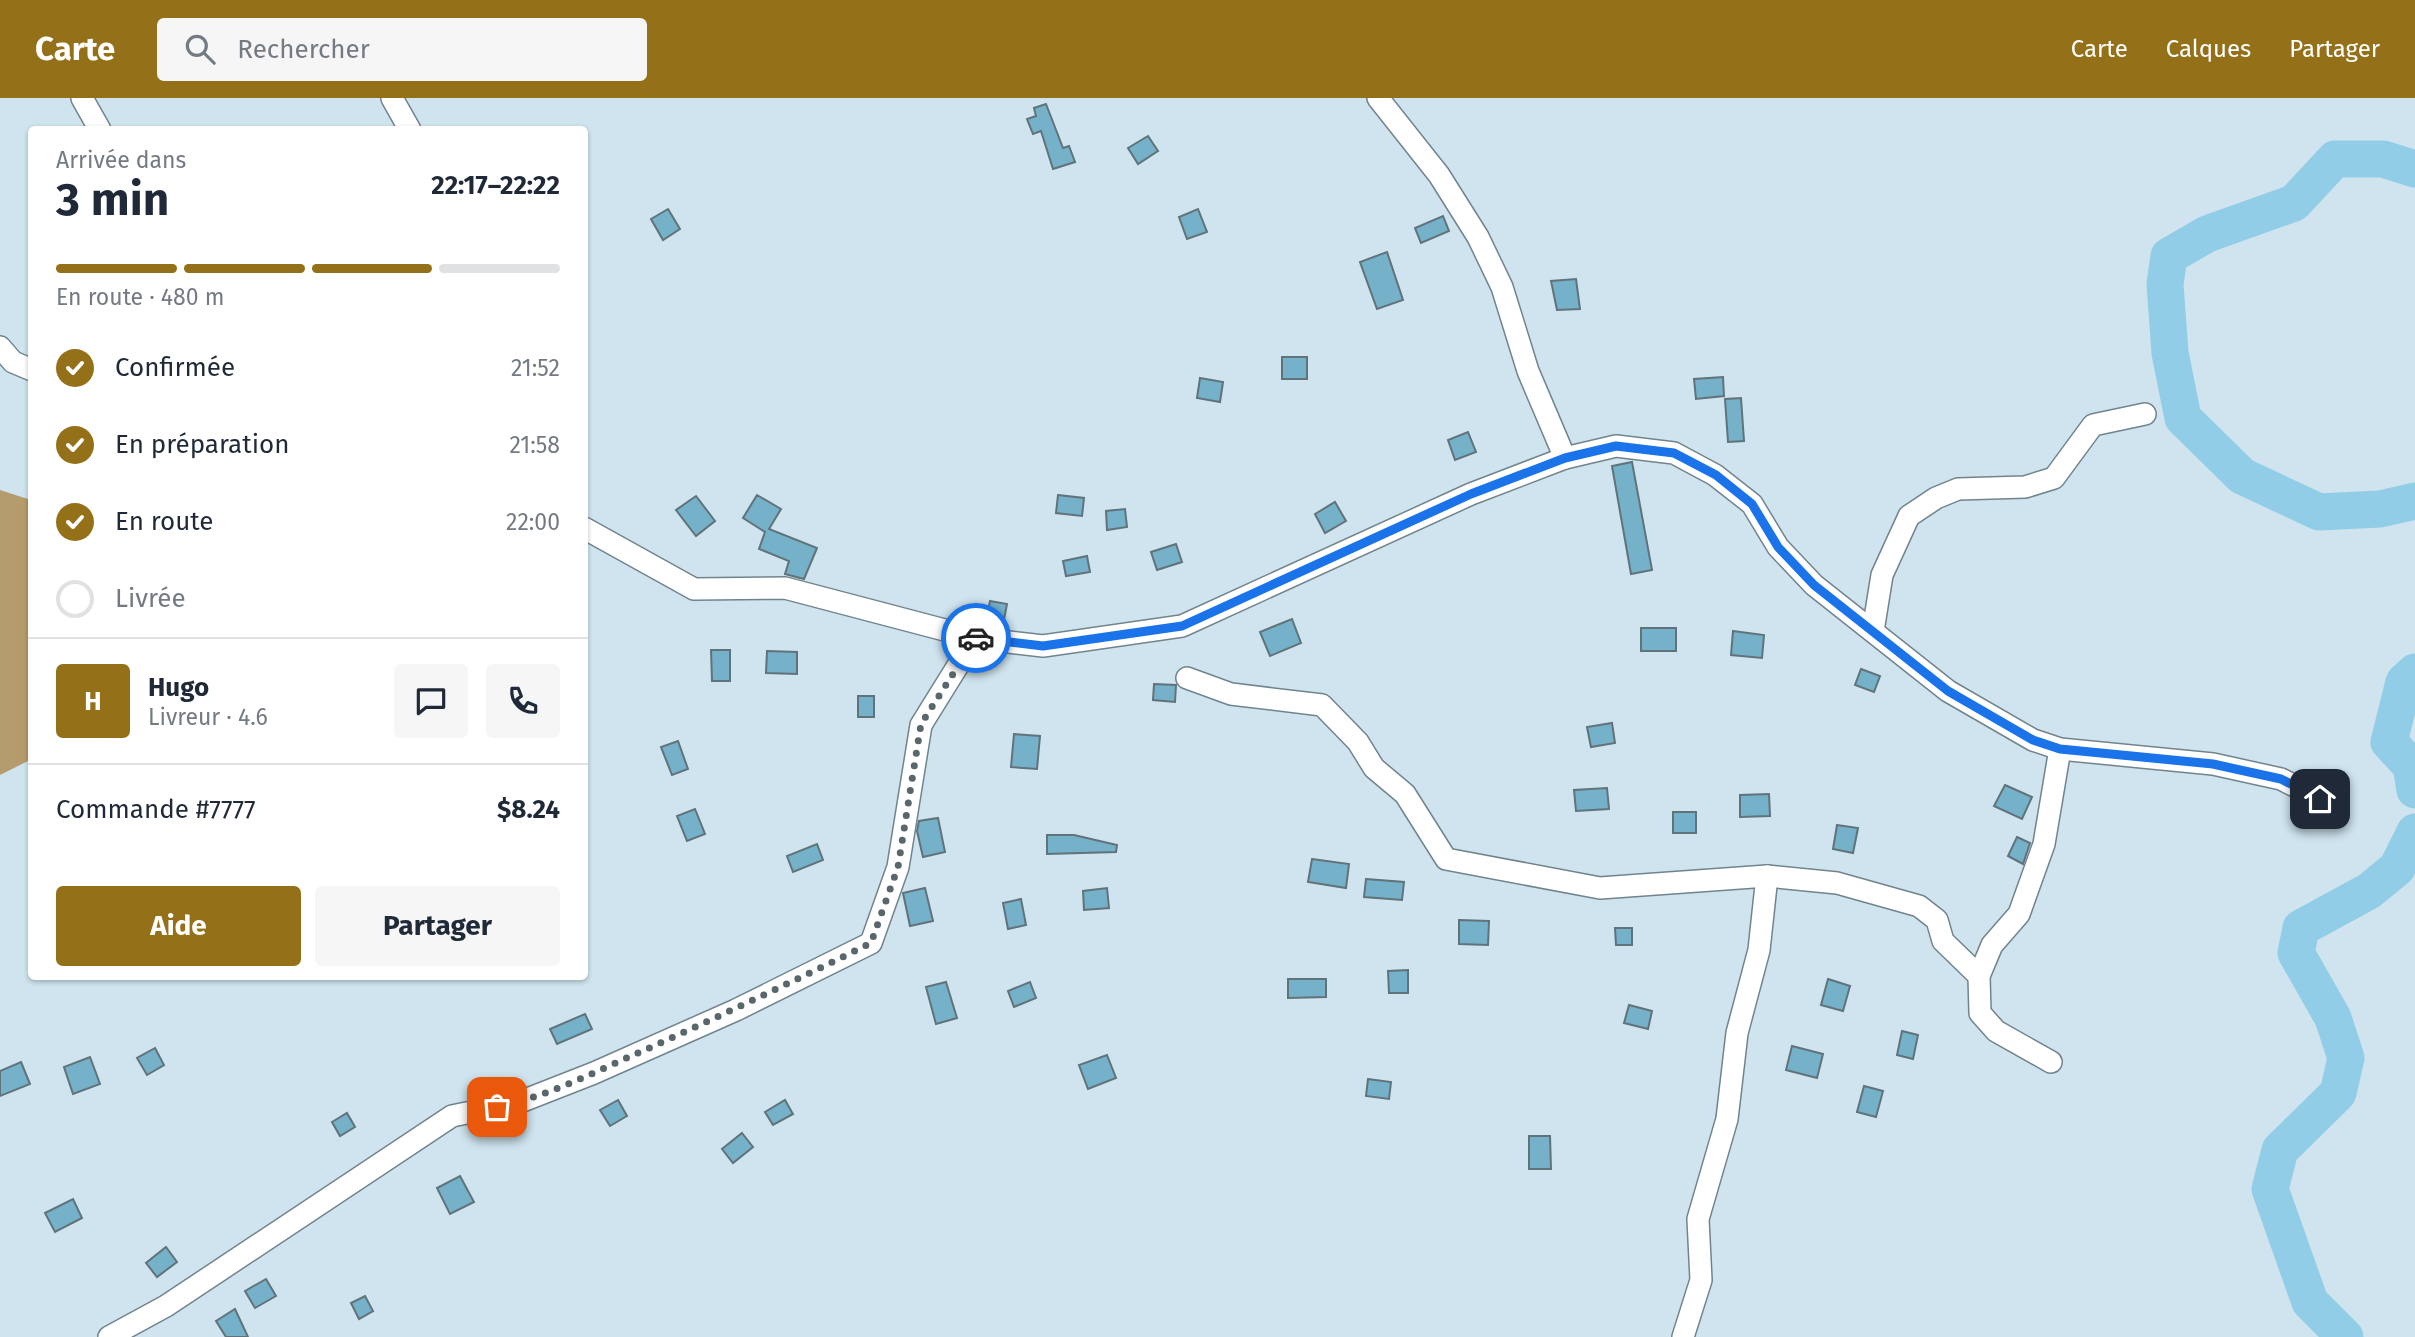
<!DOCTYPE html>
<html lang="fr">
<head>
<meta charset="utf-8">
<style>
  :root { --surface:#fff; --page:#f6f6f7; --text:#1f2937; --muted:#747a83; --line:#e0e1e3; --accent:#947019 }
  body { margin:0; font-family:"Fira Sans",sans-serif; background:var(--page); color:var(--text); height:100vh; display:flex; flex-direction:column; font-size:26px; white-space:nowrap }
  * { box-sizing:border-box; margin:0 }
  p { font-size:23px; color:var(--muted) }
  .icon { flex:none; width:38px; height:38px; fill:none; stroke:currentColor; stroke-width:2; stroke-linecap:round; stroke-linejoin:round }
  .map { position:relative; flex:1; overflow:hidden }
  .panel { position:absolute; left:28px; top:28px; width:560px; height:854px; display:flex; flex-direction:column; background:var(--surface); border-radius:7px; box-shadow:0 2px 5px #0004 }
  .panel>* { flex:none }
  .pin { position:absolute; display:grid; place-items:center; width:60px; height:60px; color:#fff; margin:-30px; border-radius:14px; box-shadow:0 4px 10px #0006 }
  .courier { position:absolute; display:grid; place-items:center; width:70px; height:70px; margin:-35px; border:5px solid #1a73e8; border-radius:50%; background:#fff; color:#222; box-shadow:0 2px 9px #0007 }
  .headline em { font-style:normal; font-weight:700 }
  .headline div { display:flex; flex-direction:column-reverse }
  .headline { display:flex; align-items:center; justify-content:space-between; height:119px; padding:0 28px }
  h1 { font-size:46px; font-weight:700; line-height:52px }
  .bar { display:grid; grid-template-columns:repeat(4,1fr); gap:10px 7px; align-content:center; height:84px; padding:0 28px }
  .bar i { height:9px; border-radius:5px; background:var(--line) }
  .bar .on { background:var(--accent) }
  .bar p { grid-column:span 4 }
  .line { display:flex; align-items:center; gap:18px; padding:0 28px; border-top:2px solid var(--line) }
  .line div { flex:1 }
  .round { display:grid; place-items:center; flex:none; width:74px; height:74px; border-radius:7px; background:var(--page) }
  ol { padding:0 28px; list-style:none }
  li { display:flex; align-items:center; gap:21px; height:77px }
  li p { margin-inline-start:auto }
  li .icon { padding:7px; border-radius:50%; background:var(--accent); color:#fff; stroke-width:4 }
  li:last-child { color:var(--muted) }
  li i { width:38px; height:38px; border:4px solid var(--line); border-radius:50% }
  .cta { display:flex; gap:14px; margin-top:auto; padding:14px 28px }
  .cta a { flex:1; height:80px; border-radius:7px; background:var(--accent); color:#fff; font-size:28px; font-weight:700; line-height:80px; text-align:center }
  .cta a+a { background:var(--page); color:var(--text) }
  header { display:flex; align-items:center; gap:42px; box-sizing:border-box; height:98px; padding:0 35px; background:var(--accent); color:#fff }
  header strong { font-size:33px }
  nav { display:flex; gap:38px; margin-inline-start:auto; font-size:24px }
  .search { width:490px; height:63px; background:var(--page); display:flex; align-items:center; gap:18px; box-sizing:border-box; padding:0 24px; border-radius:7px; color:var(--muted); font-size:26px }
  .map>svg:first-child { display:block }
  .forest { fill:#b49c6c }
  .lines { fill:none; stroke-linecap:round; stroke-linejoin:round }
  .river { stroke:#91cde6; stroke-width:37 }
  .building { fill:#76b1ca; stroke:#60737b; stroke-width:2 }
  .street-casing { stroke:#71848d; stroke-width:24 }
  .street { stroke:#fff; stroke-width:21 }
  .done { stroke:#59666b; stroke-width:7; stroke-dasharray:0 12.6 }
  .route { stroke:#1a73e8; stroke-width:9 }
</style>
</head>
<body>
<header>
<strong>Carte</strong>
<div class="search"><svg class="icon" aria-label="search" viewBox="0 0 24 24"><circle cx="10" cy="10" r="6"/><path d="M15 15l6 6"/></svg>Rechercher</div>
<nav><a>Carte</a><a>Calques</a><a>Partager</a></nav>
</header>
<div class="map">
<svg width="2415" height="1239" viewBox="0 0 2415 1239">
  <rect width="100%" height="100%" fill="#cfe4ee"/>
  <path class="forest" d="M0,392L31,402L32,661L0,677Z"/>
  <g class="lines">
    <g class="river">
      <path d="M2415,71L2383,61H2335L2294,105L2207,136L2169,158L2165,186L2170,255L2183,320L2242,378L2319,414L2380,411L2415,403"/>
      <path d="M2415,574L2404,584L2389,644L2411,668L2415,692"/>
      <path d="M2345,1239L2310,1204L2270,1091L2280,1052L2338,995L2346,960L2333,920L2296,855L2301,830L2369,793L2397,770L2415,734"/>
    </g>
  </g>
  <g class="building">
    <path d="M1046,6L1063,50L1069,48L1075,64L1053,71L1041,33L1033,36L1027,21L1036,18L1034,10Z"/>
    <path d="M1148,38L1158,53L1138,66L1128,50Z"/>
    <path d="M668,111L680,131L663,142L651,121Z"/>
    <path d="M1198,111L1207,134L1187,141L1179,119Z"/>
    <path d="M1443,118L1449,133L1421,145L1415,130Z"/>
    <path d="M1387,154L1403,202L1377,211L1360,164Z"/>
    <path d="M1576,181L1580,211L1557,212L1551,183Z"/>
    <rect x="1282" y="259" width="25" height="22"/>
    <path d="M1723,279L1724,298L1696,301L1694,281Z"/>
    <path d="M1200,280L1223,284L1220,304L1197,300Z"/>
    <path d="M1741,300L1744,343L1728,344L1725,301Z"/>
    <path d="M1468,334L1476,354L1455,362L1448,342Z"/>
    <path d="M1632,364L1652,472L1631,476L1612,368Z"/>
    <path d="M757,397L781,411L769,431L817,450L804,481L785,476L789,463L759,451L765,434L743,420Z"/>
    <path d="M1058,397L1084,400L1082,418L1056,415Z"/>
    <path d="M696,398L715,423L696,438L676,412Z"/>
    <path d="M1335,404L1346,423L1325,435L1315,416Z"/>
    <path d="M1125,411L1127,429L1107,432L1106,413Z"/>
    <path d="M1176,446L1182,464L1157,472L1151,454Z"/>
    <path d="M1087,458L1090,474L1066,478L1063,463Z"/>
    <path d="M990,503L1007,506L1003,527L986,523Z"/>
    <path d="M1292,521L1301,545L1270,558L1260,534Z"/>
    <rect x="1641" y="530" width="35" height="23"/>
    <path d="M1733,533L1764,537L1762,560L1731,557Z"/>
    <path d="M711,552H730V583H712Z"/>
    <path d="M767,553L797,554V576L766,575Z"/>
    <path d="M1861,571L1880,578L1874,594L1855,587Z"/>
    <path d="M1154,586L1176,587L1175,604L1153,602Z"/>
    <rect x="858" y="598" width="16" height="21"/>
    <path d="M1612,625L1615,645L1591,649L1587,629Z"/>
    <path d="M1014,636L1040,638L1037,671L1011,669Z"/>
    <path d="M678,643L688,671L672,677L661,649Z"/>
    <path d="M2005,687L2032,699L2022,721L1994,708Z"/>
    <path d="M1607,690L1609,711L1576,713L1574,692Z"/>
    <path d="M1769,696L1770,718L1740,719V697Z"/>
    <path d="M695,711L705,736L687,743L677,718Z"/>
    <rect x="1673" y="714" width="23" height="21"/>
    <path d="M938,720L945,754L923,759L917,733L919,723Z"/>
    <path d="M1837,727L1858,730L1853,755L1833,751Z"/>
    <path d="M1047,737H1074L1117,747L1116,754L1047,756Z"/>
    <path d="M2017,739L2030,745L2023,766L2008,758Z"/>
    <path d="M817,746L823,762L793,774L787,758Z"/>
    <path d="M1312,761L1349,766L1346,790L1308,784Z"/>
    <path d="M1366,781L1404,784L1402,802L1364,799Z"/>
    <path d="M925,790L933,823L910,828L903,795Z"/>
    <path d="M1107,790L1109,810L1084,812L1083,793Z"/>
    <path d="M1021,801L1026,827L1008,831L1003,805Z"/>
    <path d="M1459,822L1489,823L1488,847L1459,846Z"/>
    <path d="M1615,830H1632V847H1616Z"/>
    <path d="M1408,872V895H1389L1388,873Z"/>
    <path d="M1288,881H1326V899L1288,900Z"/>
    <path d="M1828,881L1850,888L1843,913L1821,907Z"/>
    <path d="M946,884L957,920L936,926L926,889Z"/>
    <path d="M1030,884L1036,900L1014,909L1008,893Z"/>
    <path d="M1629,907L1652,913L1648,931L1624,925Z"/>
    <path d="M585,916L592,931L557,946L550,931Z"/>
    <path d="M1902,933L1918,937L1913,961L1897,957Z"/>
    <path d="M1792,948L1823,956L1817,980L1786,972Z"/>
    <path d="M155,950L164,967L147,977L137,960Z"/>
    <path d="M1107,957L1116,980L1088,991L1079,967Z"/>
    <path d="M90,959L100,986L73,996L64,969Z"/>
    <path d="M21,964L30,986L0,998V973Z"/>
    <path d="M1368,981L1391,984L1389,1001L1366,998Z"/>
    <path d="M1864,988L1883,993L1876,1019L1857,1014Z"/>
    <path d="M618,1002L627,1018L610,1028L600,1012Z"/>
    <path d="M785,1002L793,1016L773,1027L765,1014Z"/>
    <path d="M347,1015L355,1029L340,1038L332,1024Z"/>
    <path d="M742,1035L753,1049L733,1065L722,1051Z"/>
    <path d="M1529,1038H1550L1551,1071H1529Z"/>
    <path d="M460,1078L474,1104L450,1116L437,1090Z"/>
    <path d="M73,1101L82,1120L55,1134L45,1115Z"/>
    <path d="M166,1149L177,1164L157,1179L146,1165Z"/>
    <path d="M266,1181L276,1198L255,1210L245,1193Z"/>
    <path d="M365,1198L373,1213L359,1221L351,1205Z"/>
    <path d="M235,1211L248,1239H226L216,1223Z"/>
  </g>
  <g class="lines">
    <defs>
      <g id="street">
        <path d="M82,0L100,32"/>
        <path d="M392,0L410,32"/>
        <path d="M1378,0L1439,77L1478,139L1502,189L1528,273L1565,360"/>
        <path d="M0,249L13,264L32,272"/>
        <path d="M584,430L694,491L785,490L975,540L1043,548L1182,528L1471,396L1565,360L1616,348L1674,355L1715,377L1752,406L1778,449L1814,487L1948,593L2033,642L2060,651L2213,666L2281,681L2320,701"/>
        <path d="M1873,533L1882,477L1909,418L1936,400L1958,391L2025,389L2054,380L2093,327L2145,316"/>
        <path d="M1187,580L1231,596L1322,607L1358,644L1374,670L1405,696L1446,761L1600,790L1767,778L1837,785L1919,808L1937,822L1943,843L1979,878"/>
        <path d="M2051,964L1996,933L1980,915L1979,878L1992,847L2019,816L2044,746L2060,651"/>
        <path d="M109,1239L166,1208L452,1018L520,1004L594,975L736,912L871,845L898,769L921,627L975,540"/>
        <path d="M1683,1239L1701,1182L1698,1121L1727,1021L1737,935L1759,852L1767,778"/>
      </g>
    </defs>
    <use href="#street" class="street-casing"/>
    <use href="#street" class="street"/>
  </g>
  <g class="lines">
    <path class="done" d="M497,1009C546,999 592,975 638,955C716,920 794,883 871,845L898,769L921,626L976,540"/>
    <path class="route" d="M976,540L1043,548L1182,528L1471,396L1565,360L1616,348L1674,355L1716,377L1752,406L1778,449L1814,487L1948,593L2033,642L2060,651L2213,666L2281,681L2320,701"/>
  </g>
</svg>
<div class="pin" style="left:497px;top:1009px;background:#ea580c"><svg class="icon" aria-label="bag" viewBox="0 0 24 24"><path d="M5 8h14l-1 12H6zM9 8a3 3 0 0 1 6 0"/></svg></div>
<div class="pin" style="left:2320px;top:701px;background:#1f2937"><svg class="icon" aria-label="home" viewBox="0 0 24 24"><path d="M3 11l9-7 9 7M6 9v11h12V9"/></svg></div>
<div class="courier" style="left:976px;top:540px"><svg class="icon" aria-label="car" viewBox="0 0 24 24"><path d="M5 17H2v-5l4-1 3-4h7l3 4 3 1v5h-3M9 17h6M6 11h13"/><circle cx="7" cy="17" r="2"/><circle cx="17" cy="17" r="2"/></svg></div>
<section class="panel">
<div class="headline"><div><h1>3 min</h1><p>Arrivée dans</p></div><em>22:17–22:22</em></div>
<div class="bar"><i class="on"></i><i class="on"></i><i class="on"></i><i></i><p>En route · 480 m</p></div>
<ol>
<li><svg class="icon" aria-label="check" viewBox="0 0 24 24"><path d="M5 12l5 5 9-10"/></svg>Confirmée<p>21:52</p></li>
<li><svg class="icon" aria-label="check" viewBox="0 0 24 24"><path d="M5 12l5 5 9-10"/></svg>En préparation<p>21:58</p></li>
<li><svg class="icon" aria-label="check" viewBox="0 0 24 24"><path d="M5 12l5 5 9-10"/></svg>En route<p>22:00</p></li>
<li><i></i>Livrée</li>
</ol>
<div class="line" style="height:126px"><b class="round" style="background:var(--accent);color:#fff">H</b><div><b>Hugo</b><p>Livreur · 4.6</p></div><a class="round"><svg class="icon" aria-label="chat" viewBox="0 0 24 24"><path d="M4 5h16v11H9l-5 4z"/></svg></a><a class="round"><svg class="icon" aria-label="phone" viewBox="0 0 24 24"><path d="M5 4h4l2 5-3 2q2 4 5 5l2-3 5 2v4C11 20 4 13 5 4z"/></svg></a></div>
<div class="line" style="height:91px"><div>Commande #7777</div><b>$8.24</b></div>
<div class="cta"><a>Aide</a><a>Partager</a></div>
</section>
</div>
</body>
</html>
